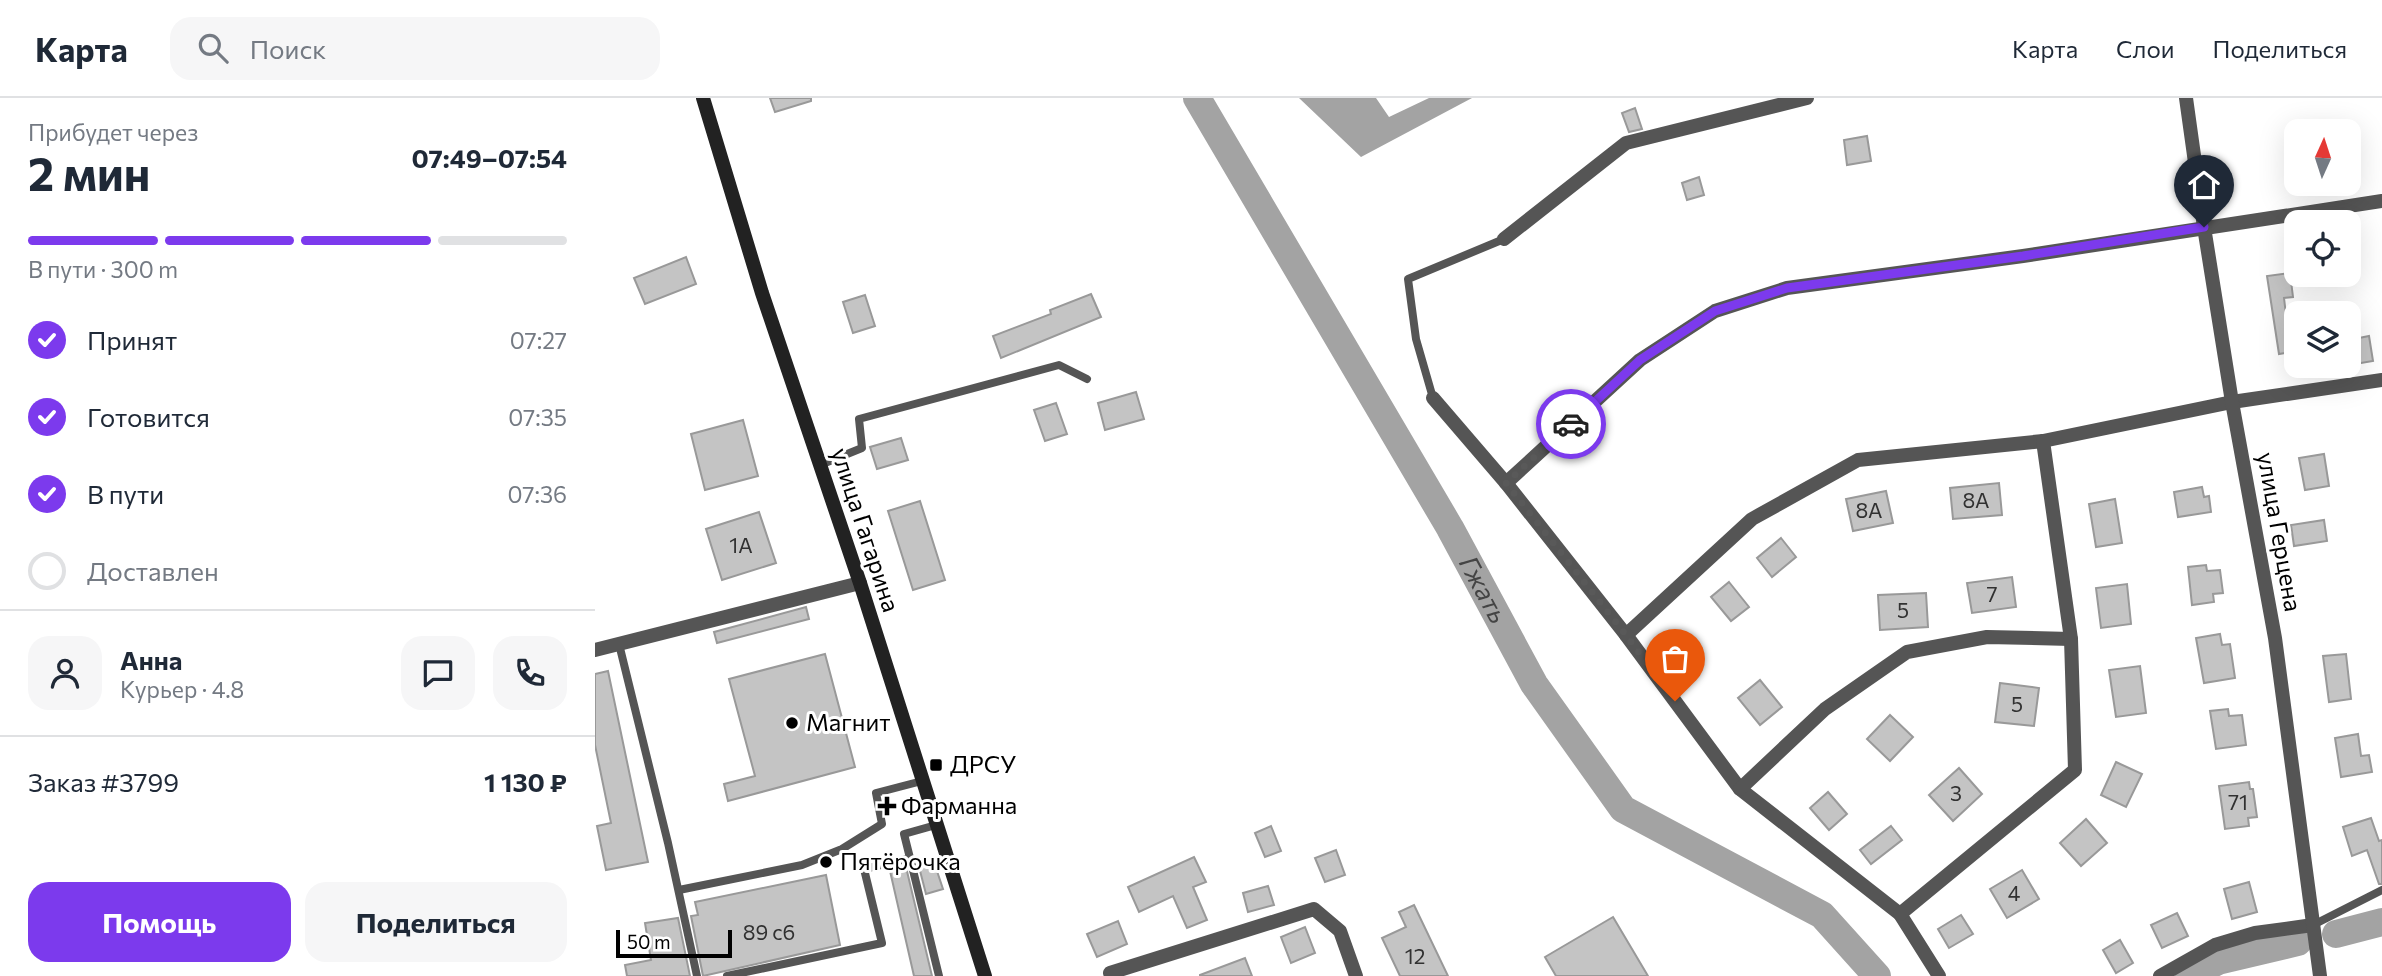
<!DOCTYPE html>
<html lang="ru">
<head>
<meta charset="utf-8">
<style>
  :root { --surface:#fff; --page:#f6f6f7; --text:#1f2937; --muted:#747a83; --line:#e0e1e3; --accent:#7c3aed }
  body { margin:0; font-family:Commissioner,sans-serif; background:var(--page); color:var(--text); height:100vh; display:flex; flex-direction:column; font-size:26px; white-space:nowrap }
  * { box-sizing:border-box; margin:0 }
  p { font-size:23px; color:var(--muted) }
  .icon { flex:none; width:38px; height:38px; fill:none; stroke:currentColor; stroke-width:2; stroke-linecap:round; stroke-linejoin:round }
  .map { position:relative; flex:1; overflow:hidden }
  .sheet { display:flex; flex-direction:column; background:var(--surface); width:595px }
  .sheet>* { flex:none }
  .needle { width:46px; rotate:3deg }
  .tools { position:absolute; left:1689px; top:21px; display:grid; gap:14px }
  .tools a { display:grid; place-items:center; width:77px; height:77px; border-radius:14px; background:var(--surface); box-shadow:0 7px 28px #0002; font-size:35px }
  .scale { position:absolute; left:21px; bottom:18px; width:116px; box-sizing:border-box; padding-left:7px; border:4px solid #000; border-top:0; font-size:19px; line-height:24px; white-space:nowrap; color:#000; -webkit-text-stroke:5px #fff; paint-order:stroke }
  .pin { position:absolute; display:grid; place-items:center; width:60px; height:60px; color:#fff; margin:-72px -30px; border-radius:50% 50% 50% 0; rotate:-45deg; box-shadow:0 0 7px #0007 }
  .pin .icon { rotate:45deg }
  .courier { position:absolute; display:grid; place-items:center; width:70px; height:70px; margin:-35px; border:5px solid #7c3aed; border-radius:50%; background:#fff; color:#222; box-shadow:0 2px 9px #0007 }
  .overview em { font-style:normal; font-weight:700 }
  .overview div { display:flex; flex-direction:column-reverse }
  .overview { display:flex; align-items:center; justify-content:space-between; height:119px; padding:0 28px }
  h1 { font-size:46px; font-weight:700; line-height:52px }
  .bar { display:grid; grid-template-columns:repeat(4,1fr); gap:10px 7px; align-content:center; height:84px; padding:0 28px }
  .bar i { height:9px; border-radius:5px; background:var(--line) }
  .bar .on { background:var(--accent) }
  .bar p { grid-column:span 4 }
  .line { display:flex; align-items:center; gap:18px; padding:0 28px; border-top:2px solid var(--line) }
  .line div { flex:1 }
  .round { display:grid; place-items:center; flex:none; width:74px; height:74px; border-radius:21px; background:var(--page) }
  ol { padding:0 28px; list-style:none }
  li { display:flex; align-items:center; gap:21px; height:77px }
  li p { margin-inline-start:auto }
  li .icon { padding:7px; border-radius:50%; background:var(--accent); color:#fff; stroke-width:4 }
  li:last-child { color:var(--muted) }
  li i { width:38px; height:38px; border:4px solid var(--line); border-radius:50% }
  .primary-button { display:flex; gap:14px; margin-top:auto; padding:14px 28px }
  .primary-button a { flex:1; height:80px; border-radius:21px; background:var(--accent); color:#fff; font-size:28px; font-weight:700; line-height:80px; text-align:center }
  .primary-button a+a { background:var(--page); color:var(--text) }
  header { display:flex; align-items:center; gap:42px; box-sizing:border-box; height:98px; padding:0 35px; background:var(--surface); border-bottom:2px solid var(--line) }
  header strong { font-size:33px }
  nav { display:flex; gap:38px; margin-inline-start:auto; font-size:24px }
  .search { width:490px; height:63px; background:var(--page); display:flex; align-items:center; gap:18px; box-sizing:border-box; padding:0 24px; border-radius:21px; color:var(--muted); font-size:26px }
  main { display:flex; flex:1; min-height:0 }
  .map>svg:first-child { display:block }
  .water { fill:#a3a3a3 }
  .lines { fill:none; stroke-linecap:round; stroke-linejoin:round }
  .river { stroke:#a3a3a3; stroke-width:28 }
  .building { fill:#c4c4c4; stroke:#999; stroke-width:2 }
  .service { stroke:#555; stroke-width:8 }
  .minor { stroke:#555; stroke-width:14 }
  .tertiary { stroke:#555; stroke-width:14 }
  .secondary { stroke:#222; stroke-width:14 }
  .done { stroke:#595959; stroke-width:7; stroke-dasharray:0 12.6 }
  .route { stroke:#7c3aed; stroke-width:9 }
  .poi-dot { fill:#000; stroke:#fff; stroke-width:2.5 }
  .labels { text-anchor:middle; stroke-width:6; stroke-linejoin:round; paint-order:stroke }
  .number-label { font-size:21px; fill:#313131 }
  .street-label { font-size:24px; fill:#000; stroke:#fff }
  .poi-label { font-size:24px; fill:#000; stroke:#fff; text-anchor:start }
  .water-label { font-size:26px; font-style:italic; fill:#444; stroke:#fff }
</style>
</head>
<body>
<header>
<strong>Карта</strong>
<div class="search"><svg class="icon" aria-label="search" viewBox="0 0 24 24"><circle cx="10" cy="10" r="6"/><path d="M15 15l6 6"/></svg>Поиск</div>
<nav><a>Карта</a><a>Слои</a><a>Поделиться</a></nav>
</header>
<main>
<section class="sheet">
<div class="overview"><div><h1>2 мин</h1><p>Прибудет через</p></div><em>07:49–07:54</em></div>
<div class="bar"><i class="on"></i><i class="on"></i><i class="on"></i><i></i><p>В пути · 300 m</p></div>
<ol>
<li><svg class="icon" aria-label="check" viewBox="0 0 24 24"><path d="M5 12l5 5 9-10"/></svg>Принят<p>07:27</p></li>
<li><svg class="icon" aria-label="check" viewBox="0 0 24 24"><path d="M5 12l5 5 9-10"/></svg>Готовится<p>07:35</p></li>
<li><svg class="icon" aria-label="check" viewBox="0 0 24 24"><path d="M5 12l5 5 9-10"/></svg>В пути<p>07:36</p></li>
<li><i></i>Доставлен</li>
</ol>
<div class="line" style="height:126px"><a class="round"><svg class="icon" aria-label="person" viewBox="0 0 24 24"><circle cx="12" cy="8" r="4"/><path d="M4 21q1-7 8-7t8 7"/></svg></a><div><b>Анна</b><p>Курьер · 4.8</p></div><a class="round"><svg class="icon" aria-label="chat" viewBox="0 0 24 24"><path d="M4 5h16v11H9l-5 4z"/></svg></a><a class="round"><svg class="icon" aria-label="phone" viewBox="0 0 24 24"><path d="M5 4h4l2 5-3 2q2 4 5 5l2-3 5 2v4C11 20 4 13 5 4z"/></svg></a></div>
<div class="line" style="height:91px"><div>Заказ #3799</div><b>1 130 ₽</b></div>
<div class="primary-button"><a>Помощь</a><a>Поделиться</a></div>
</section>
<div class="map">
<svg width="1787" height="878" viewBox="0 0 1787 878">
  <rect width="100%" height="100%" fill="#fff"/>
  <path class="water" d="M704,0H781L794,19L834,0H877L766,59Z"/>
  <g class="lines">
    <g class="river">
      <path id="s1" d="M602,0L855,430L939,586L1028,711L1227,817L1282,878"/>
      <path d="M1741,836L1787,824"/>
      <path d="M1594,878L1623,863L1703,844"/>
    </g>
  </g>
  <g class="building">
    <path d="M175,0H216V3L180,14Z"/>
    <path d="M1040,10L1047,31L1034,34L1027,15Z"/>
    <path d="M1272,38L1276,63L1252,67L1249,42Z"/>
    <path d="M1104,79L1109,97L1092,102L1087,85Z"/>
    <path d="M91,159L101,186L50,206L39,180Z"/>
    <path d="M1695,175L1698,199L1689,200L1692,225L1701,224V253L1684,256L1672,178Z"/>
    <path d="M496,196L506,219L406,260L398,238L456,216L455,212Z"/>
    <path d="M270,197L280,228L258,235L248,204Z"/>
    <path d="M1774,238L1778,263L1754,267V242Z"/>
    <path d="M541,294L549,321L510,332L503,305Z"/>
    <path d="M461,305L472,336L450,343L439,312Z"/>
    <path d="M148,322L163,378L110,392L96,336Z"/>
    <path d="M306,340L313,362L282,371L275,349Z"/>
    <path d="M1729,356L1734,388L1710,392L1704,360Z"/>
    <path d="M1404,385L1407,417L1358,421L1355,390Z"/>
    <path d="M1607,389L1609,399L1614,398L1616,414L1583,419L1579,394Z"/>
    <path d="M1291,393L1298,425L1258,433L1251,401Z"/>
    <path d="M1520,401L1527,445L1501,449L1494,406Z"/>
    <path d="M325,403L350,482L318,492L293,413Z"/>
    <path d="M164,414L181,465L127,482L111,431Z"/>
    <path d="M1729,422L1732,443L1699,448L1696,427Z"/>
    <path d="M1186,440L1201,459L1177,479L1162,460Z"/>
    <path d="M1611,467L1612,473L1625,472L1628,495L1618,496L1619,504L1597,507L1593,469Z"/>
    <path d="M1417,479L1421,509L1377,515L1372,485Z"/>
    <path d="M1134,484L1154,509L1136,523L1116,499Z"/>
    <path d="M1532,486L1536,526L1506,530L1501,490Z"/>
    <path d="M1331,495L1333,529L1285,532L1283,497Z"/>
    <path d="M211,509L214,521L122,545L119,534Z"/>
    <path d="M1625,536L1627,547L1635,546L1640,580L1609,585L1601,540Z"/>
    <path d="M230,556L260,669L133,703L129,686L160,678L134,581Z"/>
    <path d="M1751,556L1756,601L1734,604L1728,558Z"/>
    <path d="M1545,568L1551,615L1521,619L1514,572Z"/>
    <path d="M13,573L53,764L11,772L2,728L16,725L0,647V576Z"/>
    <path d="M1165,582L1187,609L1165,627L1143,600Z"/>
    <path d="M1405,585L1444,590L1439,628L1400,624Z"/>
    <path d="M1633,611L1634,618L1647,617L1651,647L1621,651L1615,613Z"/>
    <path d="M1295,617L1318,639L1295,663L1272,641Z"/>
    <path d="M1763,636L1766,658L1774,657L1777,674L1746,679L1740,640Z"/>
    <path d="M1521,664L1547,676L1531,709L1506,697Z"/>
    <path d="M1364,670L1387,696L1358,723L1334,697Z"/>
    <path d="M1654,684L1655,691H1658L1662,719L1653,720L1654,728L1630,731L1624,688Z"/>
    <path d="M1233,694L1252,716L1234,732L1215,710Z"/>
    <path d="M1776,720L1784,743L1787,742V786H1784L1772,752L1757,758L1748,729Z"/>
    <path d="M1491,721L1512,745L1486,768L1465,745Z"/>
    <path d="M676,728L686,753L670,759L660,735Z"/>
    <path d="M1296,728L1307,742L1276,766L1265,752Z"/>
    <path d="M741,752L750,777L730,784L720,760Z"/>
    <path d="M599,759L611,784L598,789L612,822L592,830L578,798L544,814L533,789Z"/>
    <path d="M338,761L348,791L331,796L323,765Z"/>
    <path d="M311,769L337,878H319L295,773Z"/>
    <path d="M1427,772L1444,801L1412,820L1395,791Z"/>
    <path d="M231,777L245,847L108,878L96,818L103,817L100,804Z"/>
    <path d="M1654,784L1662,814L1637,821L1629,791Z"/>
    <path d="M673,788L679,807L653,814L648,795Z"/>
    <path d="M819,807L853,878H805L787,840L811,829L804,814Z"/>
    <path d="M1582,815L1593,838L1567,850L1556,827Z"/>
    <path d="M1366,817L1378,836L1354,850L1343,831Z"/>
    <path d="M1018,819L1053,878H961L950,859Z"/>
    <path d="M83,820L95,878H32L30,867L56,862L50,825Z"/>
    <path d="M523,823L532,846L502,859L492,836Z"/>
    <path d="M710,829L720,855L696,865L686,839Z"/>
    <path d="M1525,842L1538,865L1521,875L1508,852Z"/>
    <path d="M650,860L657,878H605V877Z"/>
  </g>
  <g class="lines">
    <g class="service">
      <path d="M838,300L821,241L813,181L909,141"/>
      <path d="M225,367L267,350L264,321L464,267L492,281"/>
      <path d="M24,546L73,745L102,878"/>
      <path d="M315,760L344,878"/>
      <path d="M84,792L207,767L247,751L287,726L281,695L327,683"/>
      <path d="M1718,827L1787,792"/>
      <path d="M132,878L287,845L269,771L315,760L309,736L341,727"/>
    </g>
    <g class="minor">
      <path d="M909,141L1031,45L1212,0"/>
      <path d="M838,300L911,385L1031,537L1157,421L1263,362L1448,343L1637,304L1787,282"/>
      <path d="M911,385L1045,262L1120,213L1192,190L1428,158L1787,103"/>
      <path d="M1031,537L1145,691L1305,816L1344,878"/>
      <path d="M0,552L265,485"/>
      <path d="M1145,691L1230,611L1312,554L1392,539L1476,541"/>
      <path d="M1305,816L1480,672L1476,541L1448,343"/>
      <path d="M515,875L719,811L745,833L761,878"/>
      <path d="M1565,878L1620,847L1660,835L1718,827"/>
    </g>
    <path class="tertiary" d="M1591,0L1609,129L1637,304L1680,540L1725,878"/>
    <path class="secondary" d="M108,0L167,195L265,485L390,878"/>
  </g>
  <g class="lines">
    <path class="done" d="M976,326L911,385L1031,537L1080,603"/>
    <path class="route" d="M976,326L1045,262L1120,213L1192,190L1428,158L1609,129"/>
  </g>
  <g class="poi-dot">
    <circle cx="197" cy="625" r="7"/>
    <rect x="334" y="660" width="14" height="14" rx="3.5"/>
    <path d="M288.5 697.5h7v7h7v7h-7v7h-7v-7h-7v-7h7z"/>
    <circle cx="231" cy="764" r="7"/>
  </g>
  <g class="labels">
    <g class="number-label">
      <text x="1381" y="410">8А</text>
      <text x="1274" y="420">8А</text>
      <text x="146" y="455">1А</text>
      <text x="1397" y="504">7</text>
      <text x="1308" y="520">5</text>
      <text x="1422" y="614">5</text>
      <text x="1361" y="703">3</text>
      <text x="1643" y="712">71</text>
      <text x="1419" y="803">4</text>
      <text x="174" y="842">89 с6</text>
      <text x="820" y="866">12</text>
    </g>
    <g class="street-label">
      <text transform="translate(270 432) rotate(72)" y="8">улица Гагарина</text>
      <text transform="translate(1684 434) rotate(80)" y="8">улица Герцена</text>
    </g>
    <g class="poi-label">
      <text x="211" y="633">Магнит</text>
      <text x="355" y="675">ДРСУ</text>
      <text x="306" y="716">Фарманна</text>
      <text x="245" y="772">Пятёрочка</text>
    </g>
    <g class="water-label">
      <text dy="9" stroke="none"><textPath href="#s1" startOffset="569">Гжать</textPath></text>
    </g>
  </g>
</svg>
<div class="tools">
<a><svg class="needle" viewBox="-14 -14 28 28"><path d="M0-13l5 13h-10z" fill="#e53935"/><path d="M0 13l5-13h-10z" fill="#747a83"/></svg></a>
<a><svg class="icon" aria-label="locate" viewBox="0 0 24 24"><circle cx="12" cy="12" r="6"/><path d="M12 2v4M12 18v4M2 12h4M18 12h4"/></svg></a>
<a><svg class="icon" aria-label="layers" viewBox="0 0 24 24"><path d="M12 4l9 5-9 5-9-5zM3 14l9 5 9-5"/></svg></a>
</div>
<div class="scale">50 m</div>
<div class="pin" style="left:1080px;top:603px;background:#ea580c"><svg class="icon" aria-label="bag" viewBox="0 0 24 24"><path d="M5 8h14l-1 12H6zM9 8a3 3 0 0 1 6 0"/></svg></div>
<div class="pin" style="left:1609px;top:129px;background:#1f2937"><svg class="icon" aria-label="home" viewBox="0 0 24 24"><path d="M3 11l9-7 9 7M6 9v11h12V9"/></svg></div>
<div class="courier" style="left:976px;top:326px"><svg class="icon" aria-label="car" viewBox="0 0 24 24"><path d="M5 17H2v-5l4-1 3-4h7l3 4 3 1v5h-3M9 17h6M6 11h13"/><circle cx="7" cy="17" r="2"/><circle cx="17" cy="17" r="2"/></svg></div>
</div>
</main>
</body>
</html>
